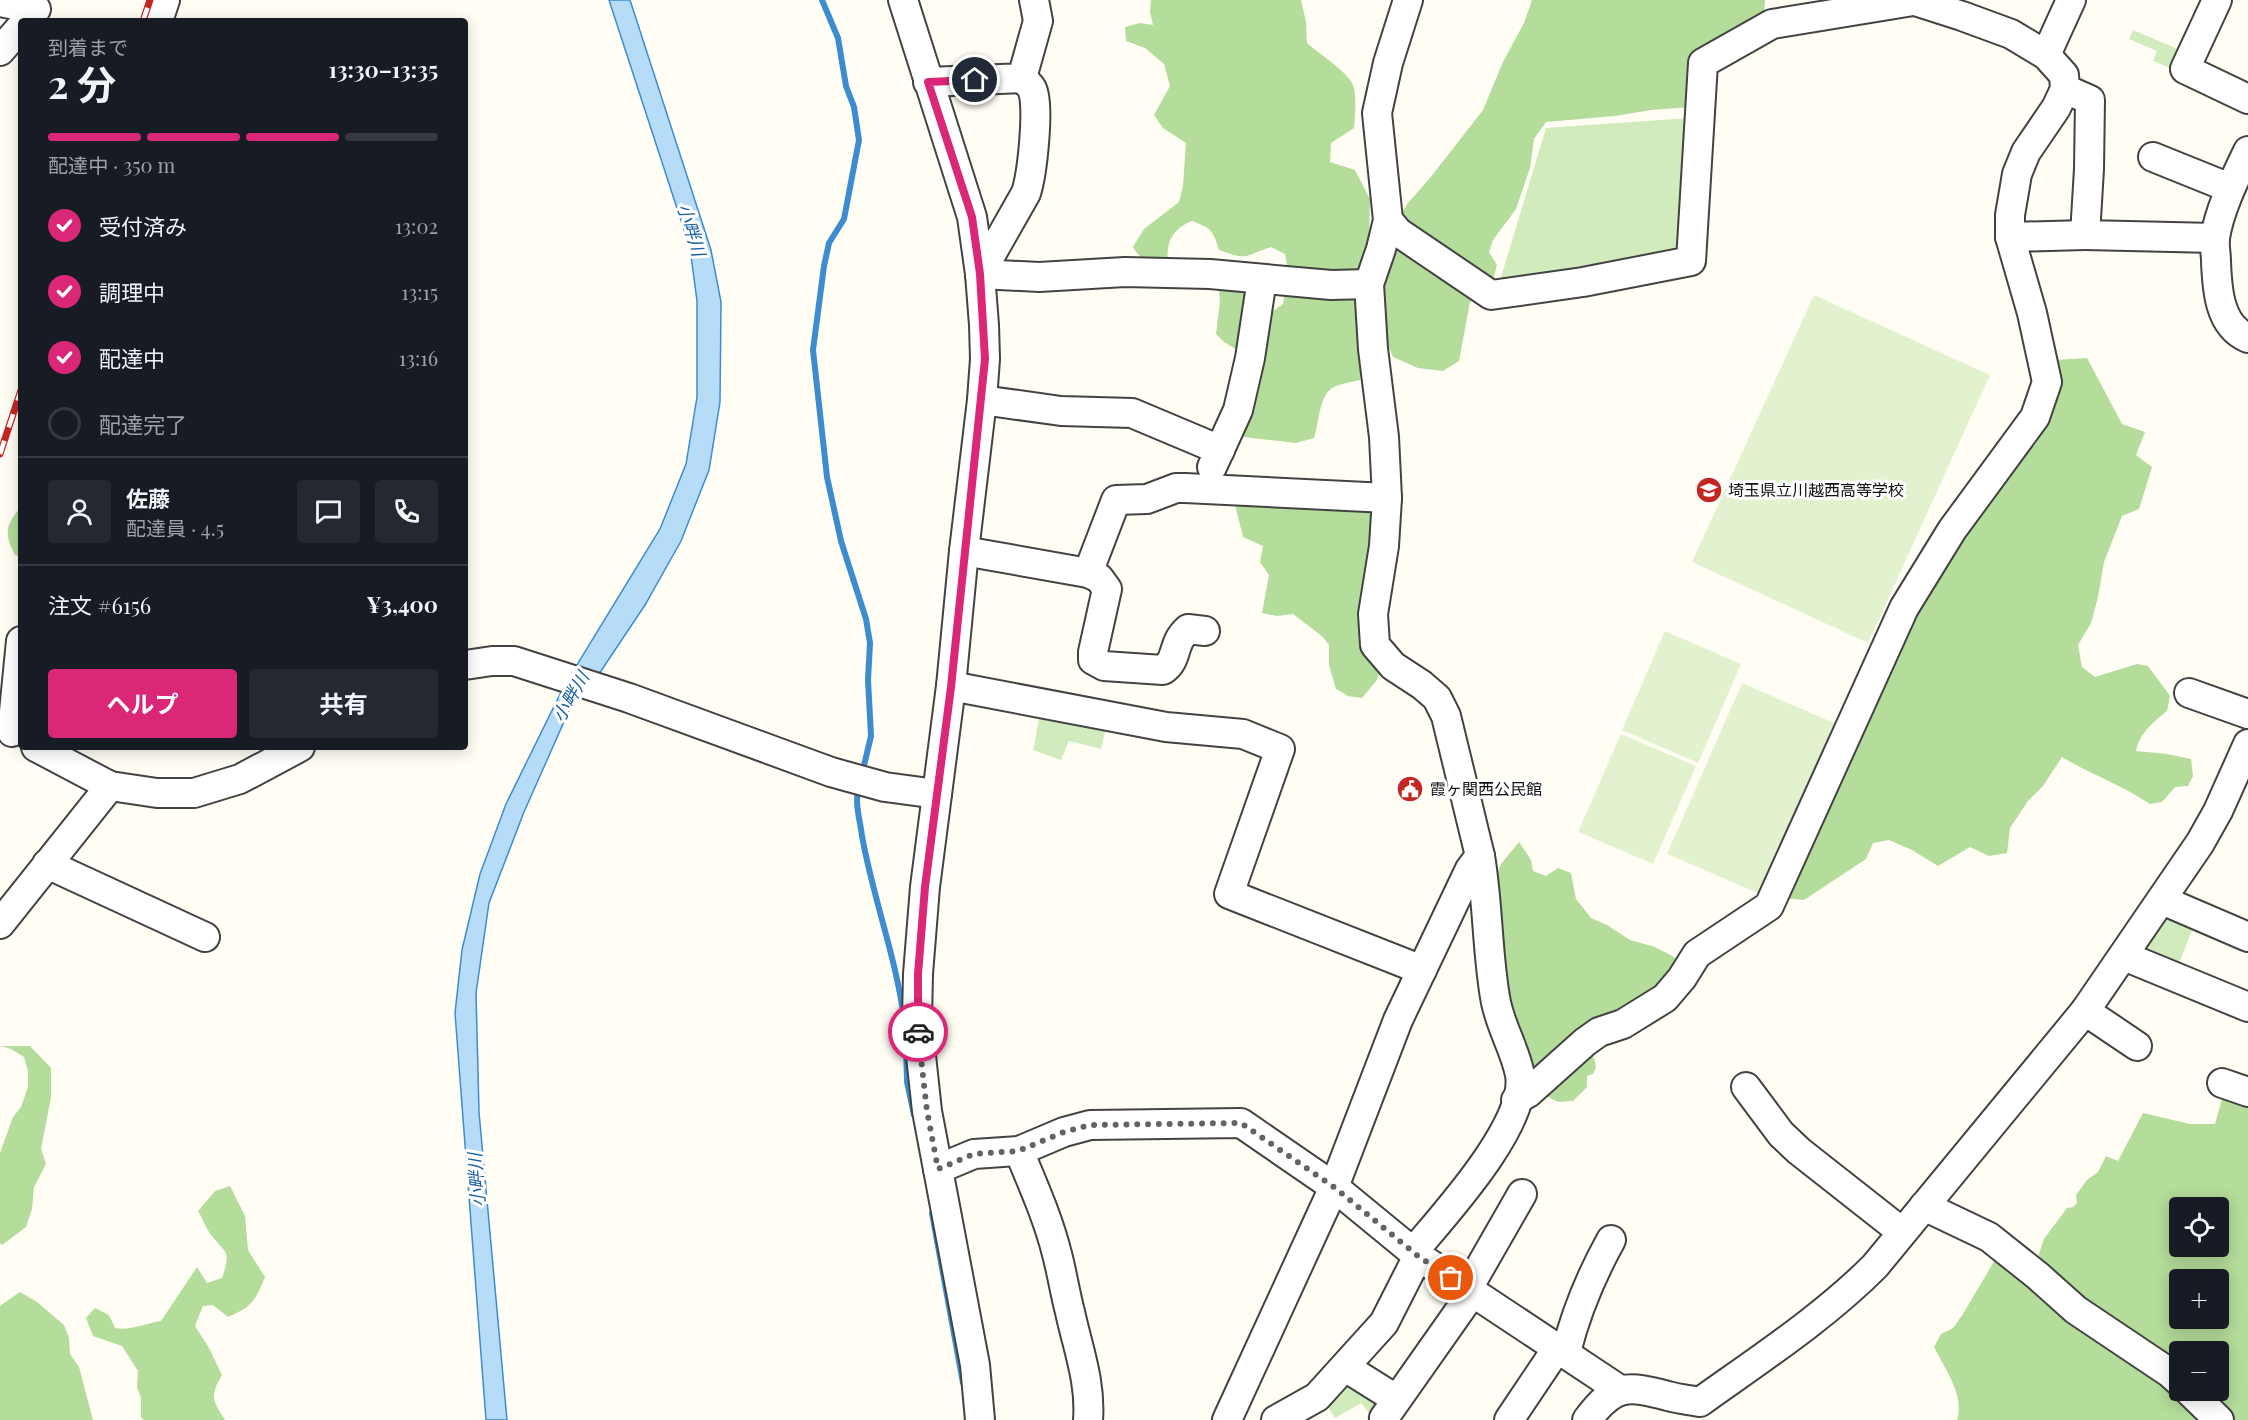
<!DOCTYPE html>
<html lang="ja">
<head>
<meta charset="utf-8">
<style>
  :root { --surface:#171b24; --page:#242831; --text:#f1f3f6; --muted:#9ea1a6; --line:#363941; --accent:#db2777 }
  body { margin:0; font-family:"Playfair Display","Noto Sans JP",serif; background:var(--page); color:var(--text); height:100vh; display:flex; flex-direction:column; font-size:22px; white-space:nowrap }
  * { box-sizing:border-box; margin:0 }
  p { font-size:20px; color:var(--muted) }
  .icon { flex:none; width:33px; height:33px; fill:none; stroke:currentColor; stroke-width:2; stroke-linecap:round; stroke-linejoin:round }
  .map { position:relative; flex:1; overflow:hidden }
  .panel { position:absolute; left:18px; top:18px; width:450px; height:732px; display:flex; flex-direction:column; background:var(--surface); border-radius:6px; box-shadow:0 3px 15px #0003 }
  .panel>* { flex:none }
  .fabs { position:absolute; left:2169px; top:1197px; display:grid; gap:12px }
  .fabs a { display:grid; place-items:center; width:60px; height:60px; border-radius:6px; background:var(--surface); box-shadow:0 3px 15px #0003; font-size:30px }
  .pin { position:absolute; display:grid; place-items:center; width:51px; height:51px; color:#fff; margin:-26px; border:3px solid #fff; border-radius:50%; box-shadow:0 2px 6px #0007 }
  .courier { position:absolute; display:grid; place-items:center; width:60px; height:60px; margin:-30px; border:4px solid #db2777; border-radius:50%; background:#fff; color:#222; box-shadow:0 2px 8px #0007 }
  .head em { font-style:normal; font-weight:700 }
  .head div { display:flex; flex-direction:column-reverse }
  .head { display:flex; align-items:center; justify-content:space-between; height:102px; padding:0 30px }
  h1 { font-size:39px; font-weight:700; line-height:45px }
  .bar { display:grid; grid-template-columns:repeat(4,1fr); gap:9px 6px; align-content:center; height:72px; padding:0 30px }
  .bar i { height:8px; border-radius:4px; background:var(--line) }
  .bar .current { background:var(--accent) }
  .bar p { grid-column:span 4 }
  .line { display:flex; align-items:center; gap:15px; padding:0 30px; border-top:2px solid var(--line) }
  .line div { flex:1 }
  .round { display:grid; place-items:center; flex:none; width:63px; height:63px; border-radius:6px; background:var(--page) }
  ol { padding:0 30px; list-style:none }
  li { display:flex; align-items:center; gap:18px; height:66px }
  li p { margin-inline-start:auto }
  li .icon { padding:6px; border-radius:50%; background:var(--accent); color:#fff; stroke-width:4 }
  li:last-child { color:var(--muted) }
  li i { width:33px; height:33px; border:3px solid var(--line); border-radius:50% }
  .primary-button { display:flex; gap:12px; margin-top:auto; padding:12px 30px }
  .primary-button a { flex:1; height:69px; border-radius:6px; background:var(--accent); color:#fff; font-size:24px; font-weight:700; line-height:69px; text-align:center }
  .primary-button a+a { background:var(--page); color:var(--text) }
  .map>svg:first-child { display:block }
  .green { fill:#d1ebbc }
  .forest { fill:#b4dc9a; fill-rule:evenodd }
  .pitch { fill:#e3f2ce }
  .water { fill:#b7dcf7; stroke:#3d8cd0; stroke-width:1.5 }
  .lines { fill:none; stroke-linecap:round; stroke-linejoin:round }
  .stream { stroke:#3d8cd0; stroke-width:6 }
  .minor-casing { stroke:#434343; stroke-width:32 }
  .minor { stroke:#fff; stroke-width:28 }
  .rail-casing { stroke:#c42624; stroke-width:7 }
  .rail { stroke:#fff; stroke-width:4.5; stroke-dasharray:14; stroke-linecap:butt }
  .done { stroke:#646360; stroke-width:6; stroke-dasharray:0 10.8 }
  .route { stroke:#db2777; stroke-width:8 }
  .labels { text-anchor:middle; stroke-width:6; stroke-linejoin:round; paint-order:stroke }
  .poi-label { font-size:16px; fill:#101010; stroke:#fff; text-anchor:start }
  .water-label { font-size:18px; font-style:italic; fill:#155ea6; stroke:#fff }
</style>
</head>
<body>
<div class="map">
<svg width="2248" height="1420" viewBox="0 0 2248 1420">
  <rect width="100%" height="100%" fill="#fffdf4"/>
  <g class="green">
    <path d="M2133,30L2185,52L2177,71L2153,61L2157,51L2129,39Z"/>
    <path d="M1690,118L1683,253L1499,284L1546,128Z"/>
    <path d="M1040,714L1106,728L1101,749L1069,741L1061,760L1033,750Z"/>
    <path d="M2174,914L2195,923L2177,968L2145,955L2143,947L2163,918Z"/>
    <path d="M1340,1379L1383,1398L1375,1420L1361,1403L1335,1418L1324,1400Z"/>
  </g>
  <g class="forest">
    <path d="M1151,0H1301L1306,22L1307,43C1318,53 1348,72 1353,85C1357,97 1355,115 1354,128L1331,143L1330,162L1355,170L1370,199L1369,246L1355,274L1364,365L1360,380C1352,382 1339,384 1332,388C1319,397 1319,423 1314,438L1296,443L1243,437L1245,421L1239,351L1224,342L1216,334L1220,301L1218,282L1251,284L1269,314L1283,304L1288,269L1285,254L1271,247C1243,256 1249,261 1219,250C1213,230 1211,228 1192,221C1172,229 1166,242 1168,263C1152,262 1141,262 1133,247L1144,229L1179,202L1183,186L1186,143L1163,128L1154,115L1170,86L1164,64L1145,48L1126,41L1125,27L1140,23L1153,25L1150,12Z"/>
    <path d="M1532,0H1765L1764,15L1730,40L1691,107L1651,110L1615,116L1546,122L1534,139L1530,168L1516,209L1493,240L1489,252L1497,265L1491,286L1470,302L1459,361L1443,371L1418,368L1393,357L1383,333L1379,282L1398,219L1408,203L1430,178L1483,110L1503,62L1524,23Z"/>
    <path d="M2087,358L2122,424L2145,432L2136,455L2152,467L2139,509L2122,516L2104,562L2098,597L2091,623L2078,645L2082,667L2095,677L2137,664L2148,666L2170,696L2167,711C2153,722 2139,734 2136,751L2167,754L2191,759L2193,776L2188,786L2175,787L2162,802L2150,804C2122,785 2090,774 2062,757L2043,786L2028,801L2010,828L2007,853L1989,856L1970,847L1938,866L1912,850L1889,840L1873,843L1866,859L1804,900L1783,898L1888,664L2055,360Z"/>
    <path d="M1245,480L1373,505L1380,670L1377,680L1362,698L1348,696L1336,689L1329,665V645L1323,637L1293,614L1277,616L1262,613L1269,575L1260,562L1263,546L1243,537L1235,505Z"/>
    <path d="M21,507V557L15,555C4,534 5,525 21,507Z"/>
    <path d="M1519,842L1531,860L1533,871L1546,876L1558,868L1571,873L1576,899L1591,918L1607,925L1630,940L1655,947L1674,957L1680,971L1586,1055L1594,1058L1596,1067L1593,1074L1587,1076V1087L1573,1101L1558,1102L1537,1091L1508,1024L1493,886L1501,864Z"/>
    <path d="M1,1046H30L51,1068V1097L41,1149L46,1164L34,1187L32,1209L26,1227L2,1245L0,1243V1153L13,1117L21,1107L28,1087V1071L24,1057L11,1049Z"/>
    <path d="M2234,1093L2248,1097V1420H2235L2203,1391L2218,1390V1352H2180L2179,1370L2125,1335L2036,1263L2044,1239L2067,1208L2073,1207L2077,1203L2076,1195L2087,1180L2098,1172L2106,1156L2118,1161L2143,1113L2190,1124H2215L2222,1099ZM2180,1208H2218V1246H2180ZM2180,1280H2218V1318H2180Z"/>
    <path d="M230,1186L245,1216L248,1250L265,1277C255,1301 253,1306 228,1317L213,1305L203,1306L195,1326L209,1348L222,1375C210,1396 212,1400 225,1420H144L141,1417V1398L137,1387L138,1371L122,1346L93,1336L86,1318L95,1308L109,1315L115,1328C130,1331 146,1323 161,1321L197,1267L207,1283L222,1278C231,1251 227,1255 212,1236C206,1229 203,1219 198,1211L215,1191Z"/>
    <path d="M1999,1253L2153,1371L2203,1420H1957C1965,1396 1945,1369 1934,1347L1941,1334L1953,1328L1963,1314Z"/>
    <path d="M20,1292L37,1302L64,1325L69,1338L70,1354L79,1367L93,1420H0V1306Z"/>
  </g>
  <g class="pitch">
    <path d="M1814,295L1990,375L1868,643L1692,562Z"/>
    <path d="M1665,631L1741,664L1698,763L1622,730Z"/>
    <path d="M1742,683L1834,723L1760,894L1667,854Z"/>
    <path d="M1621,734L1696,766L1653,864L1578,832Z"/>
  </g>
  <path class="water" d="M609,0H630L711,250L721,302L720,402L709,470L681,541L645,605L601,671L571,706L524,812L489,903L476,993L479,1112L507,1420H486L455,1013L462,950L480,874L506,804L564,686L660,529L686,464L697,397V301L690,248Z"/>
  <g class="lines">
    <g class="stream">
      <path d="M822,0L838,38L846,86L854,107L859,140L844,219L829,243L824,266L813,350L827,477L841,541L866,619L870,643L868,680L871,736L862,774"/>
      <path d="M859,786C854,803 860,819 862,836C873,898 896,957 904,1019"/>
      <path d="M906,1044L907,1082L914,1115"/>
      <path d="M932,1213L963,1383"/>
    </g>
    <defs>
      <g id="minor">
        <path d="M903,0L972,217L980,274L984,325L985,359L982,400L964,551L951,686L925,887L918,974L917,1019L927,1111L975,1365L980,1420"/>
        <path d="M1912,0L1962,16L2011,34L2046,55L2064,75L2065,89L2090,100L2089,169L2085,235L2215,238"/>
        <path d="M2217,0L2185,69L2248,99"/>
        <path d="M0,2L36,9"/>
        <path d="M158,21L165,0"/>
        <path d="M0,51L21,27"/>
        <path d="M2046,55L2071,0"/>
        <path d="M928,82L1022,78L1038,21L1034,0"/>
        <path d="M2248,151C2236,176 2219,210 2215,238C2214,245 2216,254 2216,261C2217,289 2219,326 2248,338"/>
        <path d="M2153,157L2230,188"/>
        <path d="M1388,220L1398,232L1491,295L1583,282L1691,261L1703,63L1772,24L1913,1"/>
        <path d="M2010,237L2085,235"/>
        <path d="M980,274L1039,277L1125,272L1210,274L1331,285L1369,284"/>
        <path d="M980,274L1026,193C1032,175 1040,105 1032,89C1030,85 1025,81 1022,78"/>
        <path d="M982,400L1061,411L1132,413L1220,450"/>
        <path d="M1212,467L1238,410L1250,358L1262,279"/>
        <path d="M964,551L1088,573L1099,578L1107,589L1093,652V660L1104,666L1163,670C1179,659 1171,644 1188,629L1205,631"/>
        <path d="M1088,573L1116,500L1147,499L1176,488H1185L1387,498"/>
        <path d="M465,665L492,661H514L629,698L831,772L885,787L937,794"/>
        <path d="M951,686L1166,727L1243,734L1280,749L1229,894L1422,970"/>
        <path d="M2189,693L2248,714"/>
        <path d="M12,732L21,641"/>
        <path d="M36,747L110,786L157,793H194L240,779L300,747"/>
        <path d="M47,864L205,937"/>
        <path d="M2162,900L2248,937"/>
        <path d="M0,924L110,786"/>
        <path d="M2124,956L2248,1007"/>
        <path d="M2085,1011L2137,1046"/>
        <path d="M2222,1083L2248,1092"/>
        <path d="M1746,1087L1781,1134L1799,1151L1902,1232"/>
        <path d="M1516,1100L1528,1093L1585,1042L1599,1032L1623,1024L1665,998L1682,978L1697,954L1769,906L1904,608L1952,530L2035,417L2047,382L2032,313L2010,237V215L2017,174L2026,152L2056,108L2065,89"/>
        <path d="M1019,1151C1033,1185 1048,1218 1057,1254C1062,1273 1065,1293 1070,1312C1078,1349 1091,1382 1088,1420"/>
        <path d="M938,1169L974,1154L1019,1151L1064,1132L1090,1125L1241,1123L1334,1187L1418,1256L1620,1390"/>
        <path d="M1924,1206L1989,1237L2038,1276L2076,1310L2170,1373L2180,1382"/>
        <path d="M1413,1252C1444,1215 1528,1124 1520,1075C1515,1048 1499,1025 1495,997C1487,950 1488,903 1480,856"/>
        <path d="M1467,1290L1522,1194"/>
        <path d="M1566,1352C1576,1312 1591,1276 1611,1240"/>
        <path d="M1345,1367L1396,1399"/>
        <path d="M2188,1390L2219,1420"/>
        <path d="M1227,1420L1334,1187L1398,1020L1470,869L1480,856L1446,716L1437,698L1422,685L1393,666L1375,645L1373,614L1384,546L1387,498L1384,437L1373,349L1369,284L1381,249L1388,220L1377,113L1388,63L1408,0"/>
        <path d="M1276,1420L1317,1397L1384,1323L1418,1256"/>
        <path d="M1385,1420L1384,1418L1472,1293"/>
        <path d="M1509,1420L1558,1347"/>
        <path d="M1587,1420C1614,1384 1627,1385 1668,1396C1678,1399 1690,1400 1700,1402C1760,1359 1823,1318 1875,1266L2085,1011L2200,843L2218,811L2248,744"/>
      </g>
    </defs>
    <use href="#minor" class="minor-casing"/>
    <use href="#minor" class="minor"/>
    <defs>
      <g id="rail">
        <path d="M143,21L150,0"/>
        <path d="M0,454L21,390"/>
      </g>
    </defs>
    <use href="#rail" class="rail-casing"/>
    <use href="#rail" class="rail"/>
  </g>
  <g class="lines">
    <path class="done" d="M918,1032L927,1111L938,1169L974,1154L1018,1151L1064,1132L1090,1125L1241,1123L1334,1187L1418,1256L1451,1278"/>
    <path class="route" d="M918,1032V974L925,887L951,687L985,359L980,274L972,217L928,82L975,80"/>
  </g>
  <defs>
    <symbol id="school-disc" viewBox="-11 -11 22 22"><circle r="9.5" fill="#c42624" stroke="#fff"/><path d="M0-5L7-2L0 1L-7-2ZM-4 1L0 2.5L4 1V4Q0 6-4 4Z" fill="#fff"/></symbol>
    <symbol id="civic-disc" viewBox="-11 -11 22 22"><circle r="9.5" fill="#c42624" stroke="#fff"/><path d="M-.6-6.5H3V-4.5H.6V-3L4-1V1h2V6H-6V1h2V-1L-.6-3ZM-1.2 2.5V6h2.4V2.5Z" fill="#fff"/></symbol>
  </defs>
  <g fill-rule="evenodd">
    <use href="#school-disc" x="1694" y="475" width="30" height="30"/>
    <use href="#civic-disc" x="1395" y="774" width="30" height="30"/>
  </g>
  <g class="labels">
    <g class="poi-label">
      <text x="1728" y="496">埼玉県立川越西高等学校</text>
      <text x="1430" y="795">霞ヶ関西公民館</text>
    </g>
    <g class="water-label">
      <text transform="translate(691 230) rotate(73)" y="6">小畔川</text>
      <text transform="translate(571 697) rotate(-60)" y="6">小畔川</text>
      <text transform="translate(477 1180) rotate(-94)" y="6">小畔川</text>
    </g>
  </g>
</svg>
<div class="fabs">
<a><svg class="icon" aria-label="locate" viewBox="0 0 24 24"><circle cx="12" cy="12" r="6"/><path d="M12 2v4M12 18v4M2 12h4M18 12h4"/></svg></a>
<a>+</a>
<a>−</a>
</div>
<div class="pin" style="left:1451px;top:1278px;background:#ea580c"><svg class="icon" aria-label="bag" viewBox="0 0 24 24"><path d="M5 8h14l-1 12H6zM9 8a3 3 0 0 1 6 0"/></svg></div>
<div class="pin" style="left:975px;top:80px;background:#1f2937"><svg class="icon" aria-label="home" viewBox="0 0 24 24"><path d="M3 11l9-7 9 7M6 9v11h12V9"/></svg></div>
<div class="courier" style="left:918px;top:1032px"><svg class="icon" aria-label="car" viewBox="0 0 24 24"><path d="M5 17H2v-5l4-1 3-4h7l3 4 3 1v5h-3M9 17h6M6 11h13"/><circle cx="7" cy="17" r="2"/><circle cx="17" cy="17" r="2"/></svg></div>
<section class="panel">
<div class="head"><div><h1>2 分</h1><p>到着まで</p></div><em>13:30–13:35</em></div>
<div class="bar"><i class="current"></i><i class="current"></i><i class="current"></i><i></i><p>配達中 · 350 m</p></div>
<ol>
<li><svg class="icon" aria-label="check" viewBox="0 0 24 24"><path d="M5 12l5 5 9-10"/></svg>受付済み<p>13:02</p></li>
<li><svg class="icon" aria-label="check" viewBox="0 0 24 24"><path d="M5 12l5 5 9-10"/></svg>調理中<p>13:15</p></li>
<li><svg class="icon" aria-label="check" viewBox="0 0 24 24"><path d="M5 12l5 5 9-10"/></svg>配達中<p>13:16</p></li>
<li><i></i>配達完了</li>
</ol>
<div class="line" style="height:108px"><a class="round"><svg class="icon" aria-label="person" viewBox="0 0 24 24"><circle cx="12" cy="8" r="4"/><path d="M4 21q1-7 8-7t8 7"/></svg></a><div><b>佐藤</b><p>配達員 · 4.5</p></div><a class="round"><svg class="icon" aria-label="chat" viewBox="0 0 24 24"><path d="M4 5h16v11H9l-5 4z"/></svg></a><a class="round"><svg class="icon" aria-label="phone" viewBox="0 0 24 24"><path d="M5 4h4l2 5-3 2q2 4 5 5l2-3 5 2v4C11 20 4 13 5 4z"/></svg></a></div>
<div class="line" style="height:78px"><div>注文 #6156</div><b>¥3,400</b></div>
<div class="primary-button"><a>ヘルプ</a><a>共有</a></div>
</section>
</div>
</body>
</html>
